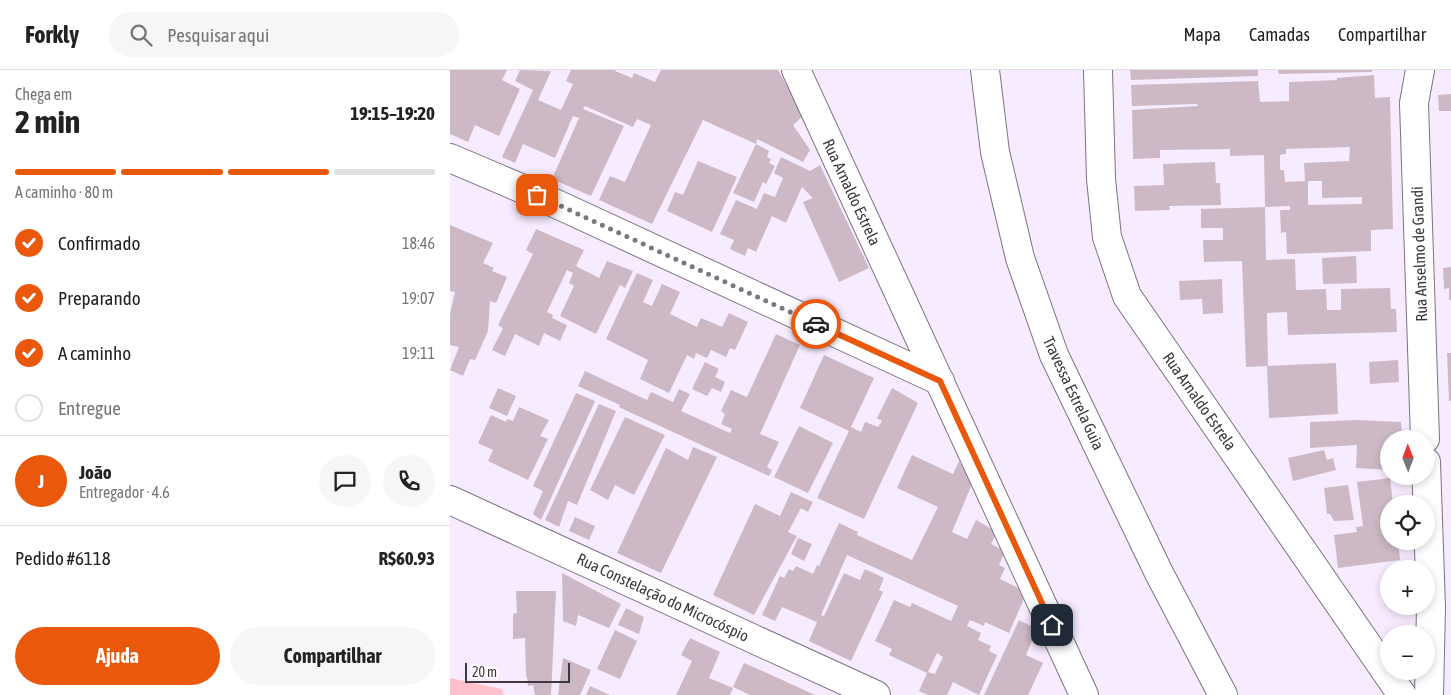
<!DOCTYPE html>
<html lang="pt">
<head>
<meta charset="utf-8">
<style>
  :root { --surface:#fff; --page:#f6f6f6; --text:#222; --muted:#767676; --line:#e0e0e0; --accent:#ea580c }
  body { margin:0; font-family:"Asap Condensed",sans-serif; background:var(--page); color:var(--text); height:100vh; display:flex; flex-direction:column; font-size:19px; white-space:nowrap }
  * { box-sizing:border-box; margin:0 }
  p { font-size:16px; color:var(--muted) }
  .icon { flex:none; width:28px; height:28px; fill:none; stroke:currentColor; stroke-width:2; stroke-linecap:round; stroke-linejoin:round }
  .map { position:relative; flex:1; overflow:hidden }
  .details { display:flex; flex-direction:column; background:var(--surface); width:450px }
  .details>* { flex:none }
  .needle { width:32px; rotate:359deg }
  .buttons { position:absolute; left:930px; top:360px; display:grid; gap:10px }
  .buttons a { display:grid; place-items:center; width:55px; height:55px; border-radius:50%; background:var(--surface); box-shadow:0 2px 8px #0003; font-size:25px }
  .scale { position:absolute; left:15px; bottom:12px; width:105px; box-sizing:border-box; padding-left:5px; border:2px solid #3d3840; border-top:0; font-size:14px; line-height:18px; white-space:nowrap; color:#3d3840; -webkit-text-stroke:4px #fff; paint-order:stroke }
  .pin { position:absolute; display:grid; place-items:center; width:42px; height:42px; color:#fff; margin:-21px; border-radius:10px; box-shadow:0 2px 8px #0006 }
  .courier { position:absolute; display:grid; place-items:center; width:50px; height:50px; margin:-25px; border:4px solid #ea580c; border-radius:50%; background:#fff; color:#222; box-shadow:0 1px 6px #0007 }
  .summary em { font-style:normal; font-weight:700 }
  .summary div { display:flex; flex-direction:column-reverse }
  .summary { display:flex; align-items:center; justify-content:space-between; height:85px; padding:0 15px }
  h1 { font-size:32px; font-weight:700; line-height:38px }
  .bar { display:grid; grid-template-columns:repeat(4,1fr); gap:8px 5px; align-content:center; height:60px; padding:0 15px }
  .bar i { height:6px; border-radius:4px; background:var(--line) }
  .bar .active { background:var(--accent) }
  .bar p { grid-column:span 4 }
  .line { display:flex; align-items:center; gap:12px; padding:0 15px; border-top:1px solid var(--line) }
  .line div { flex:1 }
  .round { display:grid; place-items:center; flex:none; width:52px; height:52px; border-radius:26px; background:var(--page) }
  ol { padding:0 15px; list-style:none }
  li { display:flex; align-items:center; gap:15px; height:55px }
  li p { margin-inline-start:auto }
  li .icon { padding:5px; border-radius:50%; background:var(--accent); color:#fff; stroke-width:4 }
  li:last-child { color:var(--muted) }
  li i { width:28px; height:28px; border:2px solid var(--line); border-radius:50% }
  .primary-button { display:flex; gap:10px; margin-top:auto; padding:10px 15px }
  .primary-button a { flex:1; height:58px; border-radius:30px; background:var(--accent); color:#fff; font-size:20px; font-weight:700; line-height:58px; text-align:center }
  .primary-button a+a { background:var(--page); color:var(--text) }
  header { display:flex; align-items:center; gap:30px; box-sizing:border-box; height:70px; padding:0 25px; background:var(--surface); border-bottom:1px solid var(--line) }
  header strong { font-size:24px }
  nav { display:flex; gap:28px; margin-inline-start:auto; font-size:18px }
  .search { width:350px; height:45px; background:var(--page); display:flex; align-items:center; gap:12px; box-sizing:border-box; padding:0 18px; border-radius:28px; color:var(--muted); font-size:19px }
  main { display:flex; flex:1; min-height:0 }
  .map>svg:first-child { display:block }
  .green { fill:#fec1cb }
  .building { fill:#ccb9c5; fill-rule:evenodd }
  .lines { fill:none; stroke-linecap:round; stroke-linejoin:round }
  .street-casing { stroke:#7c7282; stroke-width:30 }
  .street { stroke:#fff; stroke-width:28 }
  .done { stroke:#7e7783; stroke-width:5; stroke-dasharray:0 9 }
  .route { stroke:#ea580c; stroke-width:6 }
  .labels { text-anchor:middle; stroke-width:4.5; stroke-linejoin:round; paint-order:stroke }
  .street-label { font-size:16px; fill:#3d3840; stroke:#fff }
</style>
</head>
<body>
<header>
<strong>Forkly</strong>
<div class="search"><svg class="icon" aria-label="search" viewBox="0 0 24 24"><circle cx="10" cy="10" r="6"/><path d="M15 15l6 6"/></svg>Pesquisar aqui</div>
<nav><a>Mapa</a><a>Camadas</a><a>Compartilhar</a></nav>
</header>
<main>
<section class="details">
<div class="summary"><div><h1>2 min</h1><p>Chega em</p></div><em>19:15–19:20</em></div>
<div class="bar"><i class="active"></i><i class="active"></i><i class="active"></i><i></i><p>A caminho · 80 m</p></div>
<ol>
<li><svg class="icon" aria-label="check" viewBox="0 0 24 24"><path d="M5 12l5 5 9-10"/></svg>Confirmado<p>18:46</p></li>
<li><svg class="icon" aria-label="check" viewBox="0 0 24 24"><path d="M5 12l5 5 9-10"/></svg>Preparando<p>19:07</p></li>
<li><svg class="icon" aria-label="check" viewBox="0 0 24 24"><path d="M5 12l5 5 9-10"/></svg>A caminho<p>19:11</p></li>
<li><i></i>Entregue</li>
</ol>
<div class="line" style="height:90px"><b class="round" style="background:var(--accent);color:#fff">J</b><div><b>João</b><p>Entregador · 4.6</p></div><a class="round"><svg class="icon" aria-label="chat" viewBox="0 0 24 24"><path d="M4 5h16v11H9l-5 4z"/></svg></a><a class="round"><svg class="icon" aria-label="phone" viewBox="0 0 24 24"><path d="M5 4h4l2 5-3 2q2 4 5 5l2-3 5 2v4C11 20 4 13 5 4z"/></svg></a></div>
<div class="line" style="height:65px"><div>Pedido #6118</div><b>R$60.93</b></div>
<div class="primary-button"><a>Ajuda</a><a>Compartilhar</a></div>
</section>
<div class="map">
<svg width="1001" height="625" viewBox="0 0 1001 625">
  <rect width="100%" height="100%" fill="#f7ecff"/>
  <path class="green" d="M0,608L52,619L54,625H0Z"/>
  <g class="building">
    <path d="M0,0H57L52,10L70,19L49,66L25,55L18,72L0,64Z"/>
    <path d="M70,0L101,1L88,30L111,40L123,14L116,11L121,0H166L165,1L182,8L184,3L205,12L211,0H328L353,46L343,55L360,80L353,92L307,69L306,74L319,81L317,87L321,89L319,93L325,96L316,114L313,112L304,132L283,123L306,74L253,50L202,154L149,130L160,106L175,112L201,55L187,49L183,57L135,36L133,39L174,56L141,126L102,109L129,48L123,46L105,88L73,74L65,93L52,87L83,20L65,11Z"/>
    <path d="M680,0H808V6L681,10Z"/>
    <path d="M828,0H922V2L829,4Z"/>
    <path d="M924,5L925,28L940,27L943,159L921,160V181L837,184L836,162L831,163L830,140H840V136L815,137L814,85L780,86V79L710,80V88L683,89L682,40L748,36L747,34L682,36L681,15L808,11L810,32L839,31V12L887,10V8ZM900,77L899,91L854,93L855,111L835,112L834,100H830V85L836,84V79ZM858,111H872V128L912,127V134L858,135Z"/>
    <path d="M1001,24V41H989L988,25Z"/>
    <path d="M331,87L360,101L370,95L419,198L389,212L353,132L363,128L352,117L336,153L322,146L306,182L298,178L295,186L280,179L284,170L270,164L286,130L307,139L314,123L325,127L333,108L324,103Z"/>
    <path d="M248,91L287,107L262,162L217,141L225,122L233,125Z"/>
    <path d="M765,92L766,113H770L771,135L719,136L720,140L685,141L684,116L714,115L713,94Z"/>
    <path d="M815,137L816,190L845,189L846,220L876,219L877,240H891V219L940,218L941,239H946L947,262L838,265L837,242L817,243L818,296L796,297L792,191L754,192L753,170H773V158H751V139Z"/>
    <path d="M0,155L43,173L33,193L44,198L42,201L57,207L46,233L40,231L38,261L25,290L20,289L13,306L0,300L9,277L0,275V244L5,222L0,221Z"/>
    <path d="M86,159L134,180L126,196L149,208L157,191L183,201L175,218L170,215L146,264L110,246L124,216L119,213L123,203L117,200L97,242L103,245L102,248L117,255L110,271L94,263L89,276L65,264L55,286L42,280L53,258L48,255L83,184L76,180Z"/>
    <path d="M906,186L907,213L873,214L872,188Z"/>
    <path d="M1001,197V230H999V218L994,219L993,198Z"/>
    <path d="M187,203L203,210L193,232L202,236L212,214L230,222L220,244L247,257L251,248L272,257L279,243L298,252L285,280L280,278L276,287L261,280L257,288L246,283L244,289L237,285L219,323L190,309L198,290L156,269Z"/>
    <path d="M772,209L773,243L753,244L752,229L730,230L729,211Z"/>
    <path d="M326,264L350,275L310,364L329,372L317,397L322,400L319,406L175,340L169,337L170,335L128,316L135,301L197,330L201,322L223,332L229,319L240,324L231,341L280,363L282,359L271,354L275,344L271,341L281,320L297,327Z"/>
    <path d="M997,283H1001V331H999Z"/>
    <path d="M374,285L424,308L401,357L411,362L415,352L428,357L432,351L427,348L442,318L468,333L414,449L367,428L399,361L350,338Z"/>
    <path d="M948,290L949,312L920,314L919,292Z"/>
    <path d="M255,292L269,299L265,307L275,312L271,322L262,318L257,326L242,319Z"/>
    <path d="M886,293L888,344L819,348L817,296Z"/>
    <path d="M48,318L66,326L57,346L39,338Z"/>
    <path d="M126,323L145,331L91,450L83,444L93,421L83,416Z"/>
    <path d="M149,334L166,341L127,435L118,431L109,457L95,450Z"/>
    <path d="M69,337L99,350L90,366L98,369L78,410L38,391L43,380L28,373L41,345L56,352L57,349L63,351Z"/>
    <path d="M175,347L215,365L184,425L165,415L158,430L140,420Z"/>
    <path d="M907,350L951,352L952,369H939V400L906,398L907,375L860,378V352Z"/>
    <path d="M349,356L383,373L358,423L324,407Z"/>
    <path d="M243,377L267,387L211,503L167,483L216,378L238,390Z"/>
    <path d="M874,380L877,390L883,388L886,400L843,411L838,388Z"/>
    <path d="M462,385L503,404L509,391L522,414L502,462L517,469L526,450L547,462L541,474L555,481L549,495L555,498L550,509L577,522L559,563L535,552L534,556L520,550L517,556L531,563L528,570L541,576L539,581L547,585L529,625L503,612L497,625H478L469,621L477,603L439,585L442,579L425,571L444,530L460,537L462,533L501,551L508,536L397,485L371,545L374,546L394,503L410,510L415,499L434,508L429,520L433,522L401,591L359,571L367,552L332,537L325,551L312,545L330,506L334,508L339,499L343,501L346,496L363,504L367,495L369,496L389,453L408,462L407,465L462,490L488,437L447,418ZM487,583L493,587L485,604L478,602Z"/>
    <path d="M940,408L943,434H939V471H948L950,490L888,498L884,465L907,462L906,457L913,456L907,412Z"/>
    <path d="M898,415L904,450L884,451L880,444H877L874,418Z"/>
    <path d="M341,422L363,432L358,442L351,438L338,462L347,466L304,545L263,525L305,434L330,446Z"/>
    <path d="M125,447L145,456L139,470L119,461Z"/>
    <path d="M348,468L362,474L354,491L341,484Z"/>
    <path d="M112,503L171,534L159,558L128,545L126,556L113,551Z"/>
    <path d="M66,521H106L101,625H85L83,615L78,616L77,607H76L75,568L63,569V544L67,543Z"/>
    <path d="M176,538L194,547L189,564L168,555Z"/>
    <path d="M569,550L587,559L576,585L593,593L578,625H534Z"/>
    <path d="M165,560L187,571L170,609L147,599Z"/>
    <path d="M240,568L270,582L259,608L283,618L280,625H226L242,591L231,585Z"/>
    <path d="M113,588L141,600L130,625H108Z"/>
    <path d="M294,593L317,603L365,625H300L283,617Z"/>
    <path d="M140,616L160,625H136Z"/>
  </g>
  <g class="lines">
    <defs>
      <g id="street">
        <path d="M346,0L634,625"/>
        <path d="M535,0L545,82L570,188L604,285L709,503L773,625"/>
        <path d="M648,0L651,109L657,167L677,226L952,625"/>
        <path d="M970,0L964,33L975,369"/>
        <path d="M0,88L87,125L490,311"/>
        <path d="M976,392L981,537L979,625"/>
        <path d="M0,430L426,625"/>
      </g>
    </defs>
    <use href="#street" class="street-casing"/>
    <use href="#street" class="street"/>
  </g>
  <g class="lines">
    <path class="done" d="M87,125L366,254"/>
    <path class="route" d="M366,254L490,311L602,555"/>
  </g>
  <g class="labels">
    <g class="street-label">
      <text transform="translate(402 122) rotate(65)" y="6">Rua Arnaldo Estrela</text>
      <text transform="translate(969 184) rotate(-92)" y="6">Rua Anselmo de Grandi</text>
      <text transform="translate(624 323) rotate(65)" y="6">Travessa Estrela Guia</text>
      <text transform="translate(750 331) rotate(55)" y="6">Rua Arnaldo Estrela</text>
      <text transform="translate(213 527) rotate(25)" y="6">Rua Constelação do Microcóspio</text>
    </g>
  </g>
</svg>
<div class="buttons">
<a><svg class="needle" viewBox="-14 -14 28 28"><path d="M0-13l5 13h-10z" fill="#e53935"/><path d="M0 13l5-13h-10z" fill="#767676"/></svg></a>
<a><svg class="icon" aria-label="locate" viewBox="0 0 24 24"><circle cx="12" cy="12" r="6"/><path d="M12 2v4M12 18v4M2 12h4M18 12h4"/></svg></a>
<a>+</a>
<a>−</a>
</div>
<div class="scale">20 m</div>
<div class="pin" style="left:87px;top:125px;background:#ea580c"><svg class="icon" aria-label="bag" viewBox="0 0 24 24"><path d="M5 8h14l-1 12H6zM9 8a3 3 0 0 1 6 0"/></svg></div>
<div class="pin" style="left:602px;top:555px;background:#1f2937"><svg class="icon" aria-label="home" viewBox="0 0 24 24"><path d="M3 11l9-7 9 7M6 9v11h12V9"/></svg></div>
<div class="courier" style="left:366px;top:254px"><svg class="icon" aria-label="car" viewBox="0 0 24 24"><path d="M5 17H2v-5l4-1 3-4h7l3 4 3 1v5h-3M9 17h6M6 11h13"/><circle cx="7" cy="17" r="2"/><circle cx="17" cy="17" r="2"/></svg></div>
</div>
</main>
</body>
</html>
